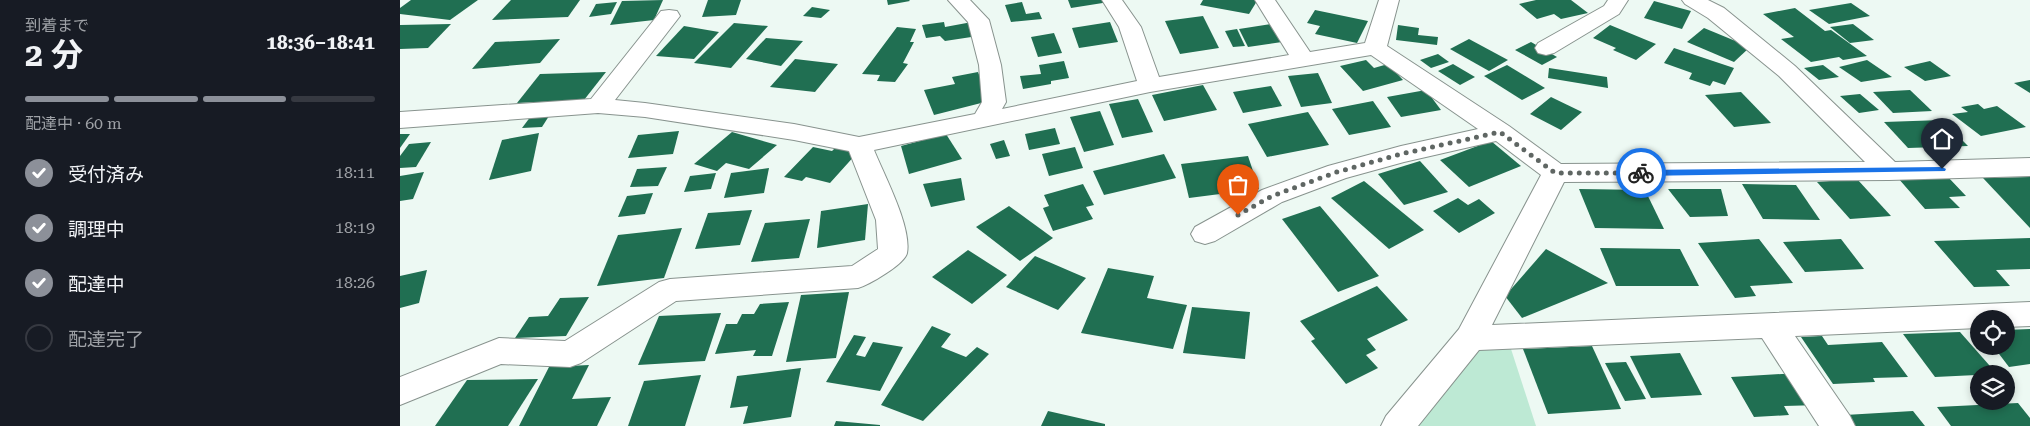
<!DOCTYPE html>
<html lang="ja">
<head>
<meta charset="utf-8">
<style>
  :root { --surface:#171b24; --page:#242831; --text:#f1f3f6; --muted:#9ea1a6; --line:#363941; --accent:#8c9099 }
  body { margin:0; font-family:"Roboto Serif","Noto Sans JP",serif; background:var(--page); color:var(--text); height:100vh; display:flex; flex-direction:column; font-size:19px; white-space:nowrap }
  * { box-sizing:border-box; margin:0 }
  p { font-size:16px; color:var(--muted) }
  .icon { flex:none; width:28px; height:28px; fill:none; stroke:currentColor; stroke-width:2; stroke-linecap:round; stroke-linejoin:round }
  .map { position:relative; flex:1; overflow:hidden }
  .details { display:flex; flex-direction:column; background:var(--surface); width:400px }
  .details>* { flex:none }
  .tools { position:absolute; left:1570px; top:310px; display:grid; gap:10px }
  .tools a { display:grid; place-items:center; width:45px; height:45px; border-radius:50%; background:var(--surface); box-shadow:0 2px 8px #0003; font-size:25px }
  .pin { position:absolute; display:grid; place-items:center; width:42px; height:42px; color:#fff; margin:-51px -21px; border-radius:50% 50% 50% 0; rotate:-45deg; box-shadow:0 0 5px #0007 }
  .pin .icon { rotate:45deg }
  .courier { position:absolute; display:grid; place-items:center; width:50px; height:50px; margin:-25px; border:4px solid #1a73e8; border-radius:50%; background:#fff; color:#222; box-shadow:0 1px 6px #0007 }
  .head em { font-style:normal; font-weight:700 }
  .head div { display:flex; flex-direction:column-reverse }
  .head { display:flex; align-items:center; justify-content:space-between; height:85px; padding:0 25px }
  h1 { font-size:32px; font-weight:700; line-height:38px }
  .bar { display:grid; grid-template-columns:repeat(4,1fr); gap:8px 5px; align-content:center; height:60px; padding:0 25px }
  .bar i { height:6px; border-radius:4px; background:var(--line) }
  .bar .selected { background:var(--accent) }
  .bar p { grid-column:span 4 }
  ol { padding:0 25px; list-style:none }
  li { display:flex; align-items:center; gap:15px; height:55px }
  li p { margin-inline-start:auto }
  li .icon { padding:5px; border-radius:50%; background:var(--accent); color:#fff; stroke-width:4 }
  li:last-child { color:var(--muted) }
  li i { width:28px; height:28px; border:2px solid var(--line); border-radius:50% }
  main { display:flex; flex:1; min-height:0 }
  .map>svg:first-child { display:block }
  .green { fill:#bde9d4 }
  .building { fill:#206f52 }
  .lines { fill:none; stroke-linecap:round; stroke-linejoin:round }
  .minor-casing { stroke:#88938e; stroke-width:2 }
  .minor { fill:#fff; fill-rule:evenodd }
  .route { fill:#1a73e8 }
  .done { stroke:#5f6663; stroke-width:5; stroke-dasharray:0 9 }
</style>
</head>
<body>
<main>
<section class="details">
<div class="head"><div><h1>2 分</h1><p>到着まで</p></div><em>18:36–18:41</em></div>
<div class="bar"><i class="selected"></i><i class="selected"></i><i class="selected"></i><i></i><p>配達中 · 60 m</p></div>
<ol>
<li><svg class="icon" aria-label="check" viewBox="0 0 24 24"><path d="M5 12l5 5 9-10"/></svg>受付済み<p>18:11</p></li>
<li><svg class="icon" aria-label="check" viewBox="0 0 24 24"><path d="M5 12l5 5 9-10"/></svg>調理中<p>18:19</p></li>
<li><svg class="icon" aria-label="check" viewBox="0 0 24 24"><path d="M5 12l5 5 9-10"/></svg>配達中<p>18:26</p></li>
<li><i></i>配達完了</li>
</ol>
</section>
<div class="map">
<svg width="1630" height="426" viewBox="0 0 1630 426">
  <rect width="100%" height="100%" fill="#edf9f3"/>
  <path class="green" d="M1077,349H1111L1136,426H1018Z"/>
  <g class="building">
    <path d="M11,0H78L50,20L0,14V8Z"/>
    <path d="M111,0H180L168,17L92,20Z"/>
    <path d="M263,0L254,20L210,25L222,1Z"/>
    <path d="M308,0H341L336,15L302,17Z"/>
    <path d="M487,0H509L510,1L488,5Z"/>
    <path d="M668,0H708L709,2L671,8Z"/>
    <path d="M803,0H854L857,1L849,14L800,5Z"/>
    <path d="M1136,0H1171L1188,13L1161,19L1154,14L1137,19L1119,4Z"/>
    <path d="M1254,1L1291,11L1282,29L1244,18Z"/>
    <path d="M217,2L211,14L189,17L196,4Z"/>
    <path d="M622,2L626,14L639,12L642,19L611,22L605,5Z"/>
    <path d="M1451,3L1470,16L1429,24L1409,10Z"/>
    <path d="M412,7L430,10L421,18L403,16Z"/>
    <path d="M1395,8L1425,31L1419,32L1431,30L1467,56L1443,60L1439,57L1411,62L1381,39L1394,37L1363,14Z"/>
    <path d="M915,10L968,21L957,43L915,34L920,26L907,23Z"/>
    <path d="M803,16L819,48L780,54L765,21Z"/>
    <path d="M544,22L545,27L572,22L578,36L545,41L540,36L526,38L522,25Z"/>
    <path d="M710,22L718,42L679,48L672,28Z"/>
    <path d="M334,23L368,26L331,68L294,63Z"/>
    <path d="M51,24L28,48L0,49V25Z"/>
    <path d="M871,24L882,42L848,47L839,29Z"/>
    <path d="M1453,24L1474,40L1450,43L1430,27Z"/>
    <path d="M998,25L1019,28L1018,35L1038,37L1037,45L996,40Z"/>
    <path d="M1210,25L1256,44L1236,60L1213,50L1216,48L1193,38Z"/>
    <path d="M284,26L319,32L294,59L256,56Z"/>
    <path d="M497,27L516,29L510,42H514L503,63L508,64L495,82L477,81L480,75L462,74Z"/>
    <path d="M1304,28L1350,47L1334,62L1287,42Z"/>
    <path d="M837,29L845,46L833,47L825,31Z"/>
    <path d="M654,33L662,53L638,57L631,37Z"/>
    <path d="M366,38L403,41L381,66L346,59Z"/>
    <path d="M160,39L140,63L72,69L95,42Z"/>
    <path d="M1069,39L1108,60L1089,71L1050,49Z"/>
    <path d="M1131,42L1157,57L1142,65L1115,50Z"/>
    <path d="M1274,48L1334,68L1325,85L1313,81L1310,86L1289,79L1292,73L1264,63Z"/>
    <path d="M1038,54L1049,62L1031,68L1020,60Z"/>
    <path d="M395,59L438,64L415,92L370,87Z"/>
    <path d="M966,60L974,68L988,64L1003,80L963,91L940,66Z"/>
    <path d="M1467,60L1492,77L1461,82L1439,67Z"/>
    <path d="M664,61L669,78L651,81V84L623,89L620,76L641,74L639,65Z"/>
    <path d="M1530,61L1551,76L1525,81L1504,67Z"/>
    <path d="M1053,64L1075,77L1060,85L1038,71Z"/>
    <path d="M1107,65L1145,88L1122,100L1084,76Z"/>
    <path d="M1423,65L1439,77L1419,80L1404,68Z"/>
    <path d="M1149,68L1207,77L1208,88L1148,78Z"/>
    <path d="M206,72L184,100L117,103L140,74Z"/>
    <path d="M578,72L589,101L534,115L524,90L555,84L552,77Z"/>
    <path d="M918,73L932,103L901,107L888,76Z"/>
    <path d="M1630,80V93L1614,83Z"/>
    <path d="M803,85L817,110L764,121L752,95Z"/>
    <path d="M871,86L882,106L843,113L833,92Z"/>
    <path d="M1026,90L1041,110L1001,117L987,97Z"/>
    <path d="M1510,90L1532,111L1493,113L1473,92Z"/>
    <path d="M1341,92L1371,123L1334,127L1305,95Z"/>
    <path d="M1460,94L1479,110L1459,113L1440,96Z"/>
    <path d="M1151,97L1182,112L1161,130L1130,114Z"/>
    <path d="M738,99L753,132L722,138L709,104Z"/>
    <path d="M973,101L991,127L949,135L932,109Z"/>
    <path d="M1578,104L1584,109L1597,106L1626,127L1581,136L1552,114L1568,112L1561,107Z"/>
    <path d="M700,111L714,145L684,152L670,117Z"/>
    <path d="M908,112L929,145L867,157L848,124Z"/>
    <path d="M131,116H149L142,127L122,128Z"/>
    <path d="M1542,120L1568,146L1508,148L1484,122Z"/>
    <path d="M655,128L660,144L629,150L625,134Z"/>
    <path d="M279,131L273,154L228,158L238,135Z"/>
    <path d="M332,132L377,145L349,169L326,163L317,171L294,164Z"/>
    <path d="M139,133L131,171L89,180L102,140Z"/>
    <path d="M0,134H10L0,148Z"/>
    <path d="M546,134L562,159L509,174L501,146Z"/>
    <path d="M604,140L610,156L596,159L590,144Z"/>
    <path d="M1091,141L1121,166L1069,187L1040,160Z"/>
    <path d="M31,142L16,167L0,168V156L9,144Z"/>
    <path d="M413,147L432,151L435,148L457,153L430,183L406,177L402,181L384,177Z"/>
    <path d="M675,147L683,168L649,176L642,154Z"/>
    <path d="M764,154L776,178L704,195L693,171Z"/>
    <path d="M848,156L859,189L789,198L781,164Z"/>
    <path d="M1020,161L1048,192L1004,205L978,174Z"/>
    <path d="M267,167L258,186L230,187L237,169Z"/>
    <path d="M369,168L364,193L324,198L331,173Z"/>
    <path d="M24,172L13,199L0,201V176Z"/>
    <path d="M316,173L311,189L284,192L290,176Z"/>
    <path d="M1548,177L1566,196L1549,197L1560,208L1525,209L1498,178Z"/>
    <path d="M1630,177V228L1583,178Z"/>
    <path d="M561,178L565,200L531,207L523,184Z"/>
    <path d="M1457,179L1491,216L1450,219L1417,182Z"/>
    <path d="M964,181L1024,230L989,249L931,198Z"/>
    <path d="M683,184L694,205L686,207L693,219L653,231L643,208L649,206L644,195Z"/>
    <path d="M1342,184L1396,185L1420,220L1363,219Z"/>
    <path d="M1179,189L1245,190L1264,229L1195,228Z"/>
    <path d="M1268,189H1321L1328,216L1290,217Z"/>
    <path d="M253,193L245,214L218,217L227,196Z"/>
    <path d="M1058,198L1068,205L1079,199L1095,213L1059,233L1033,211Z"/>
    <path d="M468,204L465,240L417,248L421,211Z"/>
    <path d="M609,206L653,238L620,261L576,227Z"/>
    <path d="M920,206L979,276L938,292L882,219Z"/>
    <path d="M352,210L340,245L295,249L308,213Z"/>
    <path d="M410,219L399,258L351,262L365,223Z"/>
    <path d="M282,228L264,278L197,286L218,235Z"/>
    <path d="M1630,238V269L1596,270L1610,286L1574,287L1534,241Z"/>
    <path d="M1359,239L1393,283L1350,286L1356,296L1335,298L1298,243Z"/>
    <path d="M1441,239L1464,269L1405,272L1383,242Z"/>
    <path d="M1200,248L1280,249L1299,286H1216Z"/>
    <path d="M1146,249L1208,283L1122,318L1105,296Z"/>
    <path d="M568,250L607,275L572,304L532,277Z"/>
    <path d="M635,256L686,278L658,310L606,287Z"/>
    <path d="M708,268L754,276L747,298L787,305L773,349L681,333Z"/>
    <path d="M27,270L19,303L0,308V276Z"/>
    <path d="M977,286L1008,320L967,339L976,350L966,355L978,368L946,384L911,341L915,339L900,321Z"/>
    <path d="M449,292L436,358L386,362L401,295Z"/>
    <path d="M189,297L166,336L115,338L129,317L148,316L160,298Z"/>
    <path d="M389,302L372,356H353L356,350L315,354L326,324H337L342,314H354L360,304Z"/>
    <path d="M792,307L850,312L845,359L783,353Z"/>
    <path d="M321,313L305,361L238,365L259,316Z"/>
    <path d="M532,326L551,334L541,347L566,357L577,347L589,354L523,421L481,405Z"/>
    <path d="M1630,329V364L1609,367L1593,346H1606V330Z"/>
    <path d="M1560,332L1597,374L1535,377L1503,334Z"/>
    <path d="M454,335L466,337L456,355L465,357L473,342L503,347L480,391L426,382Z"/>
    <path d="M1422,336L1428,345L1482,342L1508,377L1473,378L1475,382L1433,384L1401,337Z"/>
    <path d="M1192,346L1221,409L1148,414L1123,349Z"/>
    <path d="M1280,353L1302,395L1251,398L1230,356Z"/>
    <path d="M1226,362L1246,399L1225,401L1205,363Z"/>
    <path d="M189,365L172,399L211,397L197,426H119L149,367Z"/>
    <path d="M401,368L391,417L343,424L348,406L330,408L337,376Z"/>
    <path d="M1399,373L1420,405L1384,406L1389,415L1354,417L1331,377Z"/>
    <path d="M301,375L285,426H228L244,381Z"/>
    <path d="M138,379L108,426H35L67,380Z"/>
    <path d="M1618,403L1630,418V426H1551L1537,407Z"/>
    <path d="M648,411L705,424V426H641Z"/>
    <path d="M1513,411L1525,426H1452L1445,415Z"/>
    <path d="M436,421L480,425V426H434Z"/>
  </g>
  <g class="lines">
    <defs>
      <g id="minor">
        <path d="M548,0H570L589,20L601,65L606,102L602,109L737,81L719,27L702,0H722L741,27L759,77L889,55L855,0H875L910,52L965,43L979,0H999L987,46L1109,126L1161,164L1465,162L1379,76L1308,18L1285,4L1282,0H1308L1324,8L1395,66L1495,162L1630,158V176L1489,180L1164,182L1092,325L1630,302V326L1606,327V319H1579V328L1395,336L1450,416L1455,426H1419L1362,338L1079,350L1018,426H981L986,416L1059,329L1141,175L1096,141L1004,162L946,178L882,202L815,241L805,244L795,241L791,234L795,227L862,190L928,166L1001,146L1078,129L971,55L750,92L474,150C484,175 512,227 507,253C505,264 469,285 458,288L276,301L181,363L170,367L101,364L0,405V377L99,338L165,341L259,282L270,279L452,266L478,249L476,220L449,151L394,140L245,117L198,113L0,128V112L191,99L261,11L269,10L277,11L280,16L215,100L245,103L394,124L459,137L575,114L582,102L579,65L568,22Z"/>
        <path d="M1208,0H1228L1219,14L1154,53L1146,55L1138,53L1135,48L1138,43L1204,6Z"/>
      </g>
    </defs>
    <use href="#minor" class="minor-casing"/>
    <use href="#minor" class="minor"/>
  </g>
  <path class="route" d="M1542,167L1546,169L1545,171L1241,176L1237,173L1241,170Z"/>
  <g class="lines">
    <path class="done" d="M838,215L872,196L937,172L1001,154L1100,132L1155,173H1241"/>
  </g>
</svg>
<div class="tools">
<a><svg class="icon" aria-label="locate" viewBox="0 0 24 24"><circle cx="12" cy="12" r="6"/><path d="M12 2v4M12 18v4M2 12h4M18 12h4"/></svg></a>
<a><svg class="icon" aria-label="layers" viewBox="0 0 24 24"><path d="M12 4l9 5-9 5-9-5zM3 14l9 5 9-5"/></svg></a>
</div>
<div class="pin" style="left:838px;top:215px;background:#ea580c"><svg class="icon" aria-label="bag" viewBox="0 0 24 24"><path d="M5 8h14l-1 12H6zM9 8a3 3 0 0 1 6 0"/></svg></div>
<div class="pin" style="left:1542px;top:169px;background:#1f2937"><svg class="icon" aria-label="home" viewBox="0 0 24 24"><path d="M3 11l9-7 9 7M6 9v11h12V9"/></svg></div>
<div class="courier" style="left:1241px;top:173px"><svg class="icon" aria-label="bike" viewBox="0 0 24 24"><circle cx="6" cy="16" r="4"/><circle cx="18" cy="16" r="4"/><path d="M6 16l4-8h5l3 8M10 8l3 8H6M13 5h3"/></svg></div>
</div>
</main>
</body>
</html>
